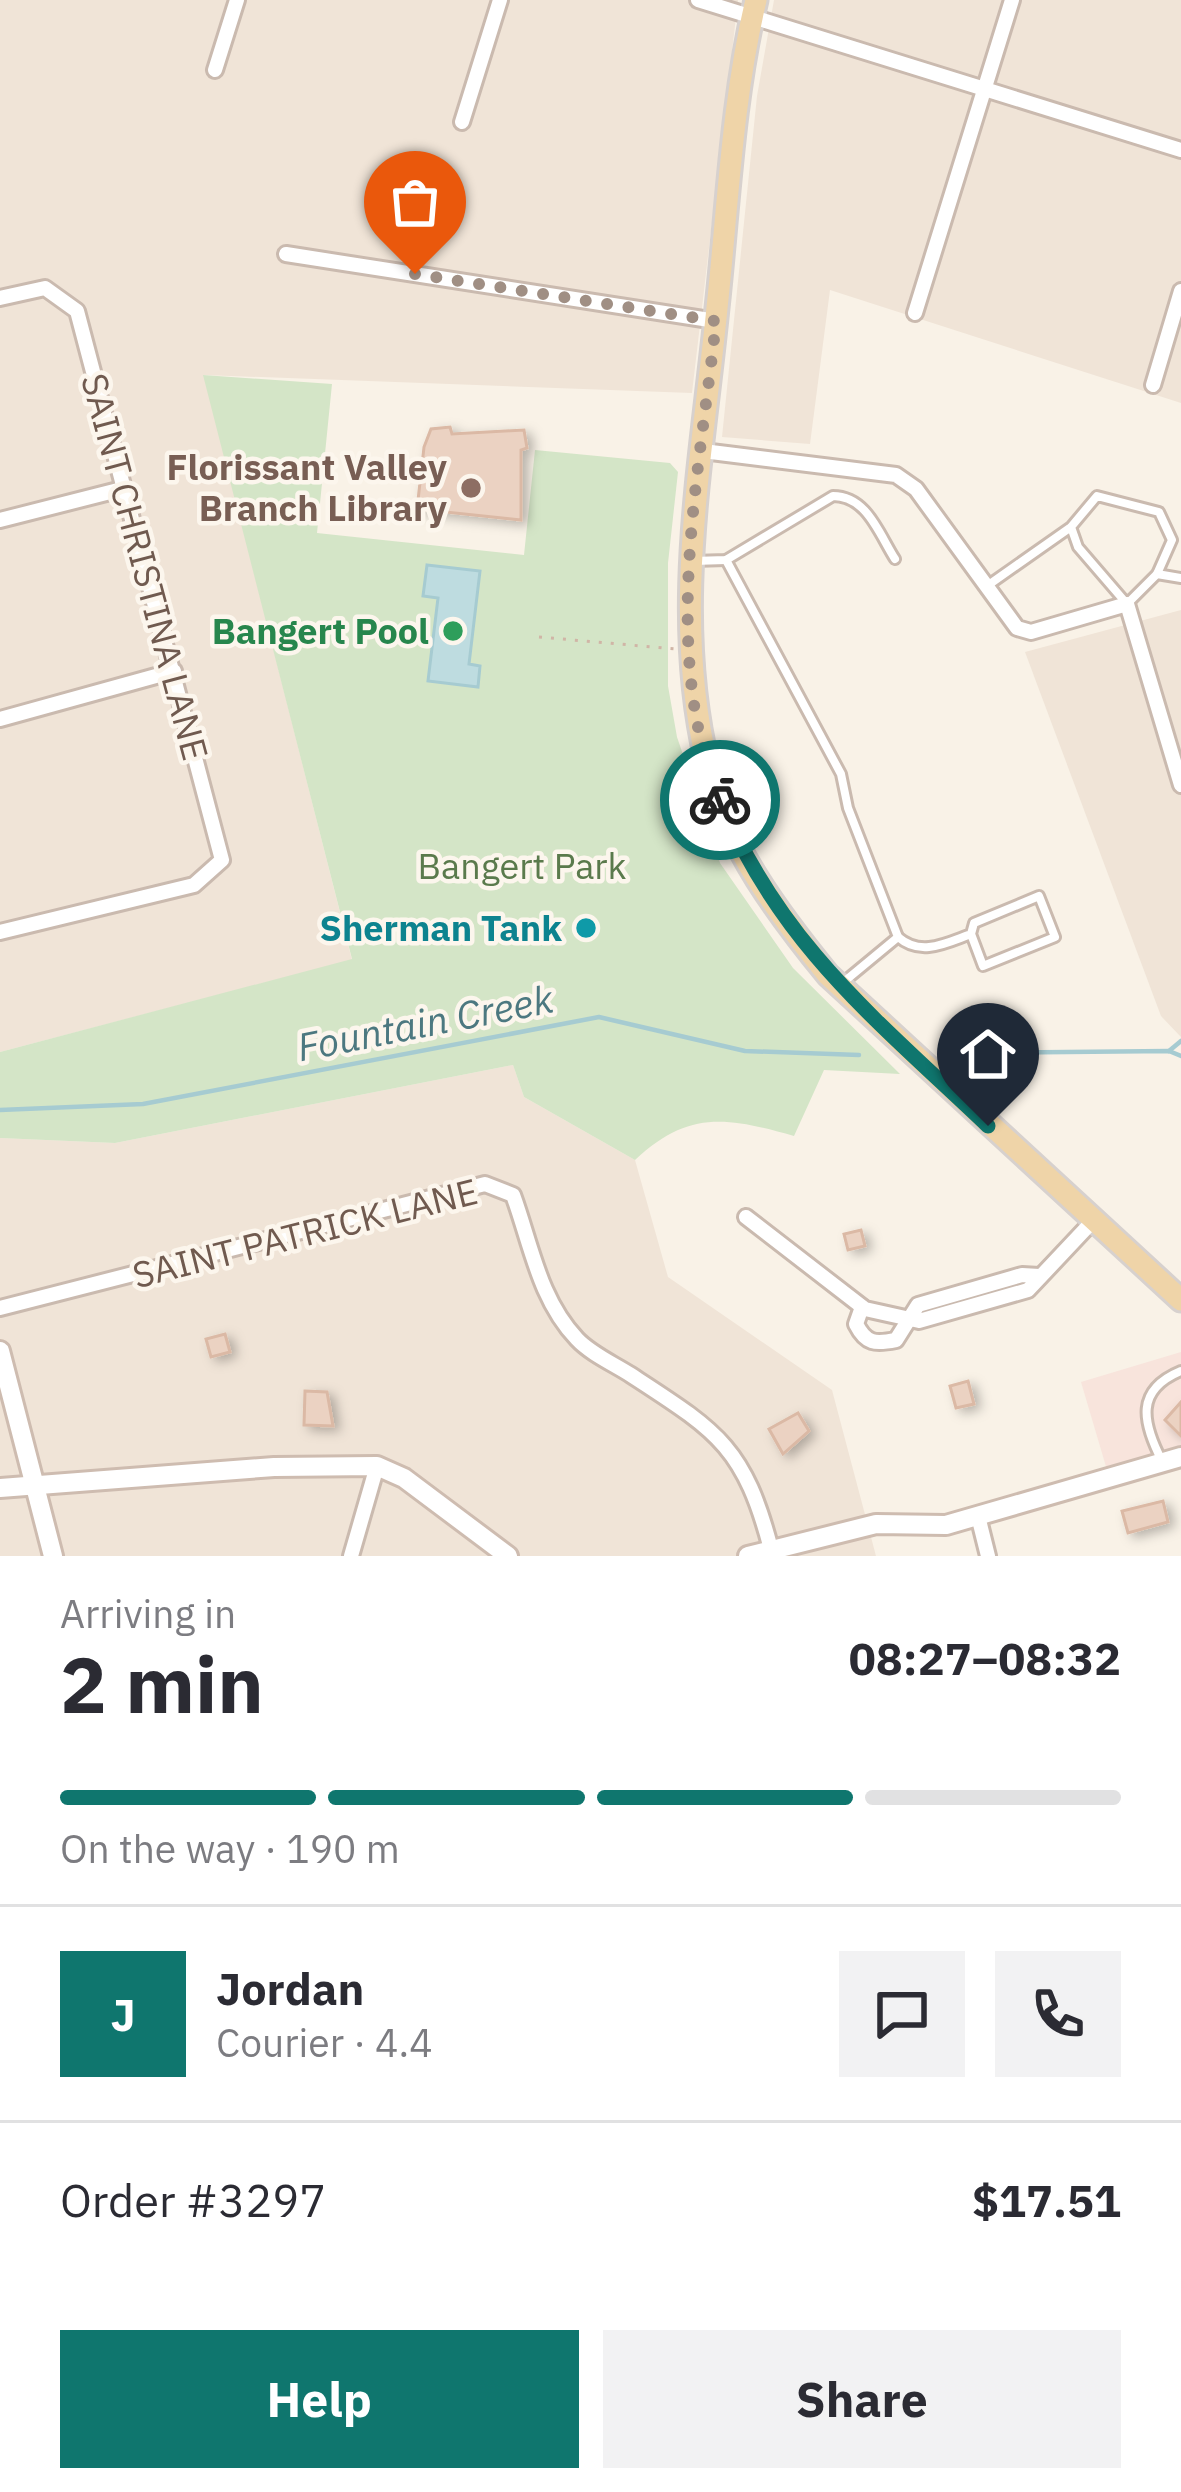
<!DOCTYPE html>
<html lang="en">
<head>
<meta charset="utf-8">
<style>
  :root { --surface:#fff; --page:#f2f2f3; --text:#2b2b33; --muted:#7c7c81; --line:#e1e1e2; --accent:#0f766e }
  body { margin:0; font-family:"IBM Plex Sans",sans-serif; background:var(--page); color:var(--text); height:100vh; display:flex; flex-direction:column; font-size:45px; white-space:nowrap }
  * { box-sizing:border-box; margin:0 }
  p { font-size:39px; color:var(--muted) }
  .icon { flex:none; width:66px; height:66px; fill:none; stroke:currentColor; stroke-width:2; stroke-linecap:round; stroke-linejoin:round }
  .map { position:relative; height:1556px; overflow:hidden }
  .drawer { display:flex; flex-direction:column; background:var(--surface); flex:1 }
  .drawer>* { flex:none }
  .pin { position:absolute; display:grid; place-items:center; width:102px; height:102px; color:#fff; margin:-123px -51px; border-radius:50% 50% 50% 0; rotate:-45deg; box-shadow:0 0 12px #0007 }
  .pin .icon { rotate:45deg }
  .courier { position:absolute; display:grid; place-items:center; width:120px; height:120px; margin:-60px; border:9px solid #0f766e; border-radius:50%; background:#fff; color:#222; box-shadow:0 3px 15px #0007 }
  .headline em { font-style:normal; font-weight:700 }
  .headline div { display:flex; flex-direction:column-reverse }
  .headline { display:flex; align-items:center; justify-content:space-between; height:204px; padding:0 60px }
  h1 { font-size:78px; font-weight:700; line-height:90px }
  .bar { display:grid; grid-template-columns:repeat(4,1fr); gap:18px 12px; align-content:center; height:144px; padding:0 60px }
  .bar i { height:15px; border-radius:9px; background:var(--line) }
  .bar .selected { background:var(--accent) }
  .bar p { grid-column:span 4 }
  .line { display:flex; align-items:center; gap:30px; padding:0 60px; border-top:3px solid var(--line) }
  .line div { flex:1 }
  .round { display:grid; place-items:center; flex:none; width:126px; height:126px; border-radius:0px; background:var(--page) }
  .primary-button { display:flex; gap:24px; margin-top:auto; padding:24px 60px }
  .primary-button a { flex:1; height:138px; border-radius:0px; background:var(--accent); color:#fff; font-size:48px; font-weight:700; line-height:138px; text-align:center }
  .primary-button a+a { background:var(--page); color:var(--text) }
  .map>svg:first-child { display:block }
  .residential { fill:#f0e4d7 }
  .commercial { fill:#f8e4dc }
  .green { fill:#d4e5c7 }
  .water { fill:#bedce0; stroke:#a6cbd1; stroke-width:3 }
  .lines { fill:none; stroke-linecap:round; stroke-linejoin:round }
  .stream { stroke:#a6cbd1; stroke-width:4.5 }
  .building { fill:#ebd2c2; stroke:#dbb9a5; stroke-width:3; filter:url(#shadow) }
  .lane-casing { stroke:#cabaaf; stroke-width:14 }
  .street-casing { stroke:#cabaaf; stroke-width:20 }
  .secondary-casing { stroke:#cebcb0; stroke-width:24 }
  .primary-casing { stroke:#d7d1ce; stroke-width:27 }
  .path { stroke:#d0b5a6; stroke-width:3; stroke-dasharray:3 9; stroke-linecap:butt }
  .lane { stroke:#fff; stroke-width:8 }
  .street { stroke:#fff; stroke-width:14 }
  .secondary { stroke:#fff; stroke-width:18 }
  .primary { stroke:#efd4a8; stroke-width:21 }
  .done { stroke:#a08f84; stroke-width:12; stroke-dasharray:0 21.6 }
  .route { stroke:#0f766e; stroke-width:15 }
  .education-dot { fill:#8d6e63; stroke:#fcf6ed; stroke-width:4.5 }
  .leisure-dot { fill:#2e9e5b; stroke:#fcf6ed; stroke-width:4.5 }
  .culture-dot { fill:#0f9aa8; stroke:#fcf6ed; stroke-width:4.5 }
  .labels { text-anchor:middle; stroke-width:9; stroke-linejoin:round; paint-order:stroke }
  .education-label { font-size:36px; font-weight:bold; fill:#785e54; stroke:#fcf6ed; text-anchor:end }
  .street-label { font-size:36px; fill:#705a4f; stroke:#fcf6ed }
  .leisure-label { font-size:36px; font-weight:bold; fill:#27864d; stroke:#fcf6ed; text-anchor:end }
  .park-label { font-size:36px; fill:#5a7a4c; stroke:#fcf6ed }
  .culture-label { font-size:36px; font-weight:bold; fill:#0d838f; stroke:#fcf6ed; text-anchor:end }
  .water-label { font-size:39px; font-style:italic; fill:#4c7880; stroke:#fcf6ed }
</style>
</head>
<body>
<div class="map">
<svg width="1181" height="1556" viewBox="0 0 1181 1556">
  <defs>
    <filter id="shadow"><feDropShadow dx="6" dy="4" stdDeviation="6" flood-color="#0004"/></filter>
  </defs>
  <rect width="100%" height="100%" fill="#f9f2e7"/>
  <g class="residential">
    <path d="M0,0H738L692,393L204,375L352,960L0,1052Z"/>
    <path d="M774,0H1181V403L830,290L810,444L722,437L757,96Z"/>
    <path d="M1181,610V1037L1161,1016L1025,652Z"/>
    <path d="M513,1065L524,1097L635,1160L668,1277L832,1390L876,1556H0V1138L115,1143Z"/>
  </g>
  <path class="commercial" d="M1181,1352V1449L1107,1470L1081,1382Z"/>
  <path class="green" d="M203,375L332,384L317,533L524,555L535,450L670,463L678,472L668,563V686L677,737L720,863L793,968L900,1074L824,1070L794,1136C727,1117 688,1110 635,1160L524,1097L513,1065L115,1143L0,1138V1052L352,959Z"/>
  <path class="water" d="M427,565L480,571L469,664L480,666L478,687L428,681L438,598L423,596Z"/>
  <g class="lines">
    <g class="stream">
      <path d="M1169,1051L1181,1041"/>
      <path d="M964,1053L1169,1051L1181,1056"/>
      <path d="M0,1110L143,1104L599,1017L745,1051L859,1055"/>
    </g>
  </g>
  <g class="building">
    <path d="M450,427L452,434L524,430L527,448L521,450V520L417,509L424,447L431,429Z"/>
    <path d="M861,1230L865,1246L848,1250L844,1234Z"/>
    <path d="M225,1334L230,1352L211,1357L206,1339Z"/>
    <path d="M968,1381L974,1404L956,1408L950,1386Z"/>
    <path d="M305,1391L327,1392L333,1426L304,1425Z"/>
    <path d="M1181,1402V1436L1165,1420Z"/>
    <path d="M798,1413L809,1431L783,1454L769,1429Z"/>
    <path d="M1163,1501L1168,1522L1128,1533L1122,1511Z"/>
  </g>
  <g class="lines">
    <defs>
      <g id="lane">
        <path d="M726,560L841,774L848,808L898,937L840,985"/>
        <path d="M693,561L726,560L833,496C867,496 879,534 895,559"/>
        <path d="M1157,574L1181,578"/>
        <path d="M987,586L1071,527L1097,496L1159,512L1172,540L1157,574L1127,604L1078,547L1071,527"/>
        <path d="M898,937C921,957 946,943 971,934L983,966L1055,937L1039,896L974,923L971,934"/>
        <path d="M1162,1461C1142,1422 1135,1390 1181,1371"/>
      </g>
      <g id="street">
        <path d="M698,0L1181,150"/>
        <path d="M215,70L237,0"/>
        <path d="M462,122L500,0"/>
        <path d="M286,254L716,321"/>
        <path d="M0,298L45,288L77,311L222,860L194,885L0,932"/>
        <path d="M915,313L1012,0"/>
        <path d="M1153,385L1181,291"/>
        <path d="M703,451L896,475L916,489L1017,628L1031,632L1127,604L1181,785"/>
        <path d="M0,520L122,489"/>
        <path d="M0,719L174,671"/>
        <path d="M746,1217L865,1309L919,1321L1028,1290L1091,1223"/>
        <path d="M862,1307L856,1324C866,1344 875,1344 896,1340L918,1305L1022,1275L1039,1276"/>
        <path d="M0,1308L485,1184L513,1195C531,1244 539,1299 577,1339C591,1354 614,1364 631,1375C717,1431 744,1446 771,1549"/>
        <path d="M978,1516L988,1556"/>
        <path d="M351,1556L377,1466"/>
      </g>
      <g id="secondary">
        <path d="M0,1351L53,1556"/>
        <path d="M0,1488L274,1467L377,1466L404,1478L508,1556"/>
        <path d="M748,1556L876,1524L946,1525L1181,1457"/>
      </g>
      <path id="primary" d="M756,0C732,100 728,206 717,308C702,461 670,619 709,771C728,847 779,915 828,975L1181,1300"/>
    </defs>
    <use href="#lane" class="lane-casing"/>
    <use href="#street" class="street-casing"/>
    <use href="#secondary" class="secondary-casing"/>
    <use href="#primary" class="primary-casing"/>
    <path class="path" d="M539,637L676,649"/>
    <use href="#lane" class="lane"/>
    <use href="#street" class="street"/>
    <use href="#secondary" class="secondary"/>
    <use href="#primary" class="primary"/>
  </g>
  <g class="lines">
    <path class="done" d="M415,274L716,321C700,474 659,653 720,800"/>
    <path class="route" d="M720,800C780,945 878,1021 988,1126"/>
  </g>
  <circle class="education-dot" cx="471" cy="488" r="12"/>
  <circle class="leisure-dot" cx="453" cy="631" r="12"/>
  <circle class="culture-dot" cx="586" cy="928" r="12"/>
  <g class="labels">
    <g class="education-label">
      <text x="447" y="480">Florissant Valley<tspan x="447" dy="41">Branch Library</tspan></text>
    </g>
    <g class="street-label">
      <text transform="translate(145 567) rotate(75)" y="13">SAINT CHRISTINA LANE</text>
      <text transform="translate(305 1233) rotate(-14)" y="13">SAINT PATRICK LANE</text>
    </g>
    <g class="leisure-label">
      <text x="429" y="644">Bangert Pool</text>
    </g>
    <g class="park-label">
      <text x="522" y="879">Bangert Park</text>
    </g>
    <g class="culture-label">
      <text x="562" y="941">Sherman Tank</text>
    </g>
    <g class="water-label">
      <text transform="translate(425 1023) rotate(-11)" y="14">Fountain Creek</text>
    </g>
  </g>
</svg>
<div class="pin" style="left:415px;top:274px;background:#ea580c"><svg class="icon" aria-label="bag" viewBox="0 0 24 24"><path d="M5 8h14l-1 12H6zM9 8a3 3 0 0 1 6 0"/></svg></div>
<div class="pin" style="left:988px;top:1126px;background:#1f2937"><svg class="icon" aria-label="home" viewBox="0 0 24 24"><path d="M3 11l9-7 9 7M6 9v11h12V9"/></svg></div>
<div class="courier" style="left:720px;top:800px"><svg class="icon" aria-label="bike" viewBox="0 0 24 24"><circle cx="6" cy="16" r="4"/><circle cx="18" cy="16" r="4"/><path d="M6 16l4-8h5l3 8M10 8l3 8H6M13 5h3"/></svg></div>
</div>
<section class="drawer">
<div class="headline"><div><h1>2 min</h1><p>Arriving in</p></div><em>08:27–08:32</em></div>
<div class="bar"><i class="selected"></i><i class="selected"></i><i class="selected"></i><i></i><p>On the way · 190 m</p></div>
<div class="line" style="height:216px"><b class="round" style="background:var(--accent);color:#fff">J</b><div><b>Jordan</b><p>Courier · 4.4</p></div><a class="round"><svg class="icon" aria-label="chat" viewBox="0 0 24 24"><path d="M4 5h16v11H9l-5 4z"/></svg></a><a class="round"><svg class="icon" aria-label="phone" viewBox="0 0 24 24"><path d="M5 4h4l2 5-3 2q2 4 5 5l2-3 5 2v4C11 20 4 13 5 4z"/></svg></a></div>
<div class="line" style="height:156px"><div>Order #3297</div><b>$17.51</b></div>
<div class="primary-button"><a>Help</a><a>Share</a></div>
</section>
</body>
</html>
